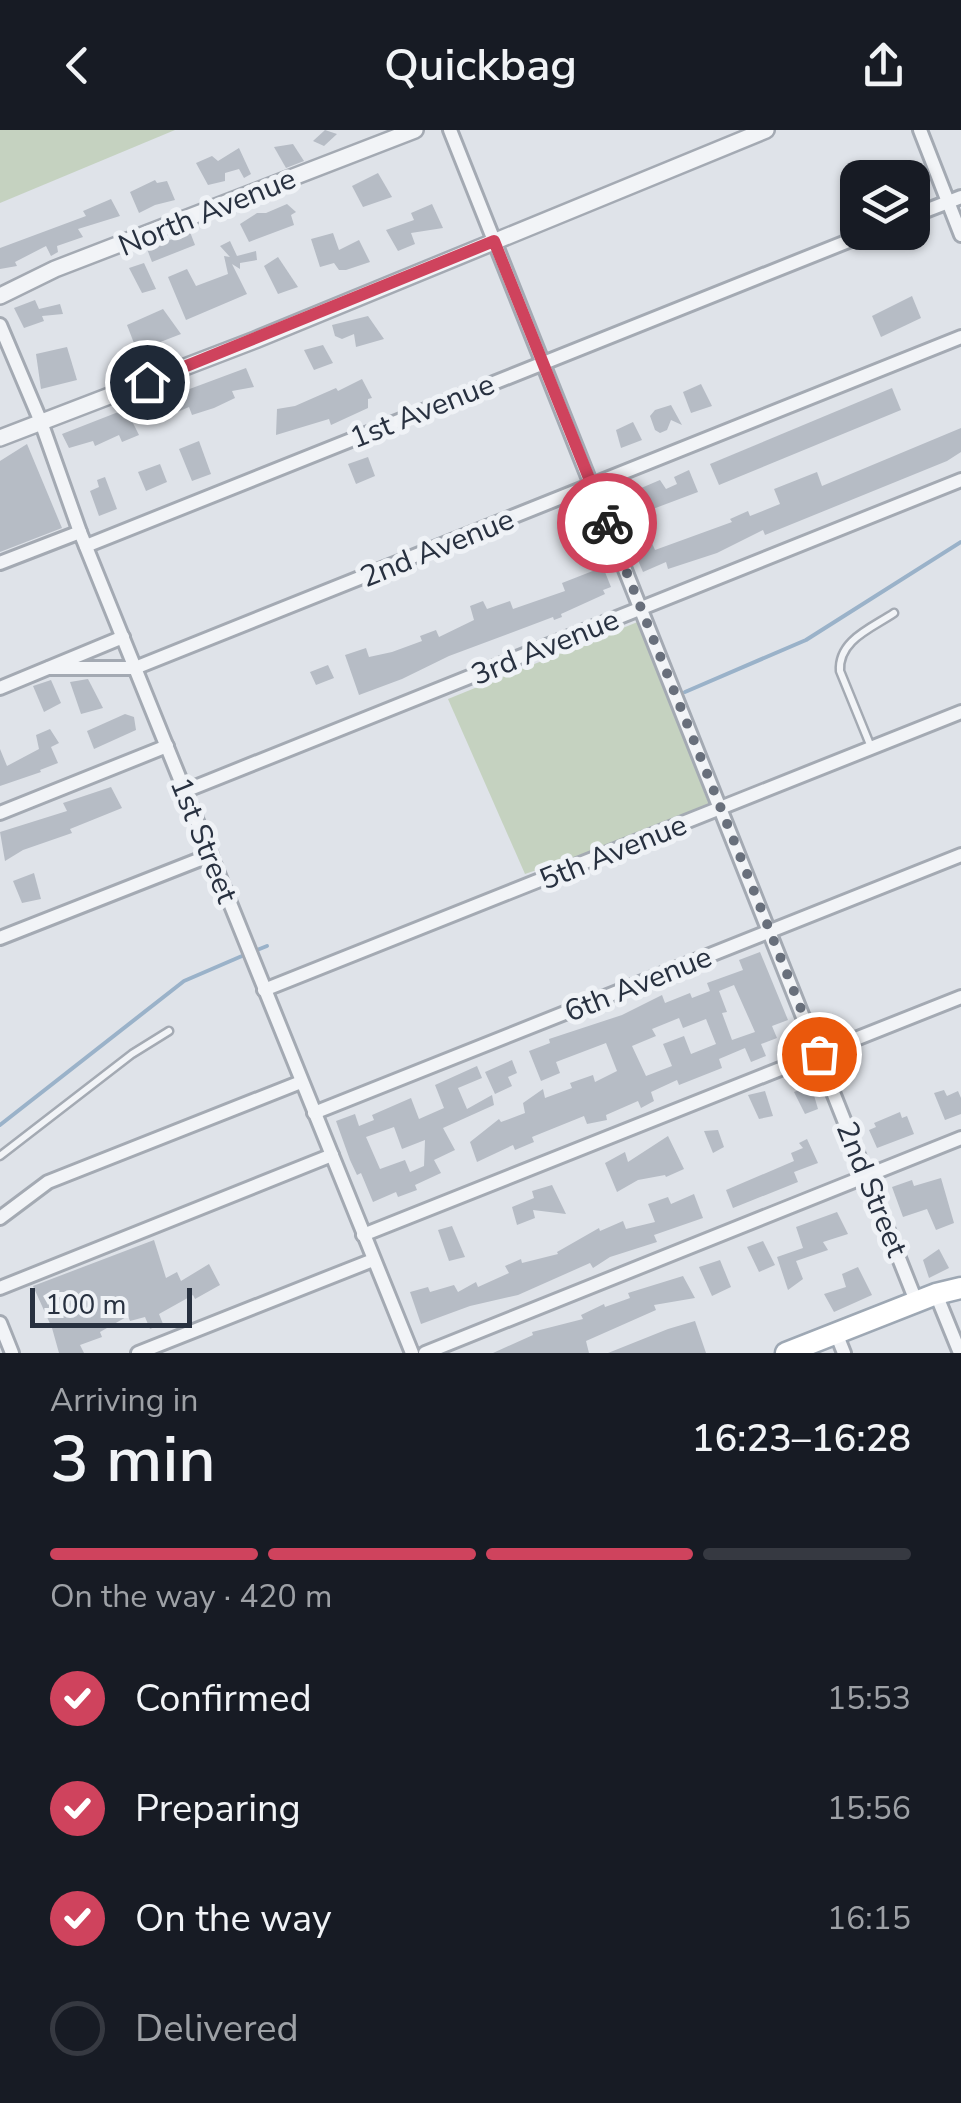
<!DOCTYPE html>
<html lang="en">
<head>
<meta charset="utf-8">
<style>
  :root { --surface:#171b24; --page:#242831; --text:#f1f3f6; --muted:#9ea1a6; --line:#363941; --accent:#cf435d }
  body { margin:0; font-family:"Nunito Sans",sans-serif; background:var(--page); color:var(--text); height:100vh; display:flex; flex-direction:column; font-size:38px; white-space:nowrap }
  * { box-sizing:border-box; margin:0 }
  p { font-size:32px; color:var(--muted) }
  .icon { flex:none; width:55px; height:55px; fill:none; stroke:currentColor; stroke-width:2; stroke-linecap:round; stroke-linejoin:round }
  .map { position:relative; height:1223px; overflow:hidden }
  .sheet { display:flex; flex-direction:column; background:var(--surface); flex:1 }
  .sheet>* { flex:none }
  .buttons { position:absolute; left:840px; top:30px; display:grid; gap:20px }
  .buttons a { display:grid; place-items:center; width:90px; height:90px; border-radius:20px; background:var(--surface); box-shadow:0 2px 8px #0004; font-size:50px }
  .scale { position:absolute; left:30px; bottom:25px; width:162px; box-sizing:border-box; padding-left:10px; border:5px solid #283140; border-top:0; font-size:28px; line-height:35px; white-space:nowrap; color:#283140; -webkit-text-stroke:8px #eff2f6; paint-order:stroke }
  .pin { position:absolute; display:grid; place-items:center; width:85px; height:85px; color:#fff; margin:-42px; border:5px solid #fff; border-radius:50%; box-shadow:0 2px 10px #0007 }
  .courier { position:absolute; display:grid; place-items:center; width:100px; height:100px; margin:-50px; border:8px solid #cf435d; border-radius:50%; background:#fff; color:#222; box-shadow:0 2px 12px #0007 }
  .overview em { font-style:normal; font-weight:600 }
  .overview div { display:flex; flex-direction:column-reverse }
  .overview { display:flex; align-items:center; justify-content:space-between; height:170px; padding:0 50px }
  h1 { font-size:65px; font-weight:600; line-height:75px }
  .bar { display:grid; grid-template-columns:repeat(4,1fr); gap:15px 10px; align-content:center; height:120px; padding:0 50px }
  .bar i { height:12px; border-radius:8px; background:var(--line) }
  .bar .current { background:var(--accent) }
  .bar p { grid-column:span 4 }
  ol { padding:0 50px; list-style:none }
  li { display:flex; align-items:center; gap:30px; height:110px }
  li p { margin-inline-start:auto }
  li .icon { padding:10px; border-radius:50%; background:var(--accent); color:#fff; stroke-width:4 }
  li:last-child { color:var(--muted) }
  li i { width:55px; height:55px; border:5px solid var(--line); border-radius:50% }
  header { display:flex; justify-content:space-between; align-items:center; height:130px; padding:0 50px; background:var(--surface); font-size:45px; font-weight:600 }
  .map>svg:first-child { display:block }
  .green { fill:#c5d2c0 }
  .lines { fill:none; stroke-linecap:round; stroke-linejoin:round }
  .stream { stroke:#9ab2c9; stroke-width:4 }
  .building { fill:#b6bcc5; fill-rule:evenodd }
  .service-casing { stroke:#a4aab3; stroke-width:11 }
  .minor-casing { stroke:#a4aab3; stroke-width:18 }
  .tertiary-casing { stroke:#a4aab3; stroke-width:20 }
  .primary-casing { stroke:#9ea8b4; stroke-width:25 }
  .service { stroke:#f2f4f7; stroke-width:6 }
  .minor { stroke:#f2f4f7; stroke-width:12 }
  .tertiary { stroke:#f2f4f7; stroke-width:15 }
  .primary { stroke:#fff; stroke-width:20 }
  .done { stroke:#686f7b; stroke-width:10; stroke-dasharray:0 18 }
  .route { stroke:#cf435d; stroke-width:12 }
  .labels { text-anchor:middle; stroke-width:10; stroke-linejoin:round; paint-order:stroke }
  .street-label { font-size:30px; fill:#283140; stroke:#eff2f6 }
</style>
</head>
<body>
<header><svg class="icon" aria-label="back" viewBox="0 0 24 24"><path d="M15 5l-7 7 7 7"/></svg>Quickbag<svg class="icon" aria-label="share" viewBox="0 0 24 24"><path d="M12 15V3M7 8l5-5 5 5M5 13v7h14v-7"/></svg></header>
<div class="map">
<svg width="961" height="1223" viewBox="0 0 961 1223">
  <rect width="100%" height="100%" fill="#dfe3e9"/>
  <g class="green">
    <path d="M0,0H175L0,73Z"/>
    <path d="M640,491L711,680L525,744L448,569Z"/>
  </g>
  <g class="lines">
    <g class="stream">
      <path d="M685,562L806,510L961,412"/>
      <path d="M257,820L267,816"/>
      <path d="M0,995L184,851L242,826"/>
    </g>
  </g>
  <g class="building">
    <path d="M325,0L337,4L324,16L313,11Z"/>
    <path d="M293,14L304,31L286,38L274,17Z"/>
    <path d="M239,18L251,44L244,48L239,39L225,43V51L208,55L196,33L212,26L218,31Z"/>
    <path d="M378,43L392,67L363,77L352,56Z"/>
    <path d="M155,50L157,53L167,51L175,70L155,75L139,83L130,62Z"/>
    <path d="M111,69L120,86L78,99L83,107L57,116L58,122L51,126L46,116L15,132L17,136L0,139V118L86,86L83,81Z"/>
    <path d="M287,74L296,82L291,85L294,95L249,112L240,94L257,83H266Z"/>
    <path d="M432,74L443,98L411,103L415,114L398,121L386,100L414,90L411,83Z"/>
    <path d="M190,102L195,115L152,132L147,119Z"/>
    <path d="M333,103L339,120L359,110L370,132L346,140H339L334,133L320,137L311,109Z"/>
    <path d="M230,111L237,126L256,121L257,130L240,133V139L232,134L247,164L186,190L168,147L187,139L196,156L228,144L224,126L230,127L220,116Z"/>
    <path d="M278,127L298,157L278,164L264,136Z"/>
    <path d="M144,133L156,159L142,163L129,138Z"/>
    <path d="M912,166L921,188L881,207L872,186Z"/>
    <path d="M35,170L39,179L60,174L63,184L42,186L44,191L24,198L14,178Z"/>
    <path d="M163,179L181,204L137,221L127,195Z"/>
    <path d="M368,186L384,209L356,217L354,204L342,209L335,206L332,195Z"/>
    <path d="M323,215L333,233L314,240L304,220Z"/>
    <path d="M67,217L77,250L41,259L36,224Z"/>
    <path d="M246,238L254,257L232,261L235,268L214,278L192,285L189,277L168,286L160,270Z"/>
    <path d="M362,249L372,268L368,269V278L331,295L329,289L276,305L277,279L295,276L336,258L338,261Z"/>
    <path d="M701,254L712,276L691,283L683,262Z"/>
    <path d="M892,258L901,280L719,355L710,334Z"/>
    <path d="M671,275L682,295L671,290L667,300L660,303L655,300L650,286L655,280Z"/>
    <path d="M126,279L139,305L122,312L119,305L95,316L93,311L69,318L62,304Z"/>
    <path d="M633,292L642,310L621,318L616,300Z"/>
    <path d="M961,298V322L947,331L765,405L763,400L717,423L668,439L666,432L643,442L634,421L652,413L655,420L732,392L730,389L748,381L750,386L780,374L774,359L817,342L822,356Z"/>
    <path d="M199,311L211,344L192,351L179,319Z"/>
    <path d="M27,314L62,398L0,422V331Z"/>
    <path d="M368,327L375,346L356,354L348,334Z"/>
    <path d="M160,334L167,352L146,361L138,342Z"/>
    <path d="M689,340L698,362L629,388L620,367L660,350L666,359L677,354L674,347Z"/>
    <path d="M105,347L117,379L99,386L90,361L99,357L97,350Z"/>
    <path d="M603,437L611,457L603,460L605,464L561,484L562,487L554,490L553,487L449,526L402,549L359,565L345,525L366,518L369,527L392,522L422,511L420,506L436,500L439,507L474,490L470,476L483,471L487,479L510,471L513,479L565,461L562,453Z"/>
    <path d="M328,535L334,548L316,555L310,542Z"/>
    <path d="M88,549L103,578L81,584L70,552Z"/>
    <path d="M51,550L61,573L44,582L33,556Z"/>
    <path d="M125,584L134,587L136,600L94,619L87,601Z"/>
    <path d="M50,599L59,613L51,617L58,633L40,640L41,642L0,656V619L7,636L39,619L36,605Z"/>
    <path d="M111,657L122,678L70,699L72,703L23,720L5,731L0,702L67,681L63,673Z"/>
    <path d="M34,743L41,769L22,773L13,751Z"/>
    <path d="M760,822L788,890L772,896L777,908L761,914L766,926L751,932L745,918L719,929L722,938L679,955L677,950L651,962L654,971L641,978L638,971L606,985L607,990L587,994L584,986L532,1007L534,1012L515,1020L513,1015L477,1032L470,1012L499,989L501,992L525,983L523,973L543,959L545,968L572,958L570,953L593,945L595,952L617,941L606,913L556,932L560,943L541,951L529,921L550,913L549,909L622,885L662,865L665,873L690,863L692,868L710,861L707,853L743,840L739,830ZM734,855L755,902L732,910L722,883L727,882L719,861ZM679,888L683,898L706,889L716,914L691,924L684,906L663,914L672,936L646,946L632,916L656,906L652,899Z"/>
    <path d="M512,930L517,943L508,947L512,956L495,964L485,942Z"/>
    <path d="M477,936L482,948L458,958L467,979L492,965L494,975L443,998L455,1020L434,1030L441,1043L415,1055L417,1060L398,1067L396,1062L373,1072L361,1043L357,1045L350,1030L336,991L355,984L359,996L374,990L372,985L411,968L419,989L444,978L435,955ZM394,997L402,1019L425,1010L424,1036L410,1042L405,1030L380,1039L366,1007Z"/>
    <path d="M811,955L818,979L805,984L794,962Z"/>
    <path d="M944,960L947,966L958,961L961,968V984L945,990L934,963Z"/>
    <path d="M765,961L773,986L759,989L748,965Z"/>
    <path d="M900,982L902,988L907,986L914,1004L877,1018L869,1000L876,997L874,993Z"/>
    <path d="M718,1000L724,1017L713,1023L704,1001Z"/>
    <path d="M668,1006L684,1039L666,1047L665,1045L638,1050L617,1062L605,1033L625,1022L628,1032Z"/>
    <path d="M807,1009L818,1033L794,1042L798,1052L733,1078L726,1060L794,1031L791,1023L803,1018L799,1013Z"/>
    <path d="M941,1048L954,1093L936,1100L927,1079L903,1087L892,1057L912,1050L914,1056Z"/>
    <path d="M552,1055L566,1084L533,1080L535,1088L517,1095L512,1077L534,1068L532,1061Z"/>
    <path d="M694,1064L703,1088L654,1105L657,1112L610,1127L593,1138L590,1133L518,1165L470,1176L421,1194L410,1162L428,1157L430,1162L454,1155L458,1162L476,1152L478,1157L509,1143L505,1136L521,1129L522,1133L558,1124L557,1122L599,1098L600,1101L623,1091L626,1099L655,1092L648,1074L668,1067L671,1074Z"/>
    <path d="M837,1082L848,1104L823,1112L828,1120L796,1131L803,1149L788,1160L777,1127L803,1118L796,1097Z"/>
    <path d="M452,1096L465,1127L449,1131L438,1100Z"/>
    <path d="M154,1110L166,1148L177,1142L181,1151L209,1134L220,1155L195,1169L193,1165L159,1184L163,1194L150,1199L145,1187L130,1191L128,1186L100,1202L102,1207L80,1215L84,1223H59L52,1198L33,1156Z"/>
    <path d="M763,1111L775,1135L759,1142L747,1117Z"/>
    <path d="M939,1119L949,1138L929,1148L923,1130Z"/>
    <path d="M720,1130L731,1157L712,1166L699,1137Z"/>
    <path d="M858,1137L872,1165L834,1182L824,1164L846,1157L842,1144Z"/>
    <path d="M683,1146L695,1168L654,1175L656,1180L586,1211L589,1223H493L533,1205L532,1202L583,1189L581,1185L604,1174L605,1177L630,1168L628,1163Z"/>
    <path d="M695,1191L706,1223H608L668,1199Z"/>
  </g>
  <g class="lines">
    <defs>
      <g id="service">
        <path d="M871,617L840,541C838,510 872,498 894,483"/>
        <path d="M0,1026L132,924L169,901"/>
      </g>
      <g id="minor">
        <path d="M450,0L916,1171"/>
        <path d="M920,0L961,105"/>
        <path d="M912,86L961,67"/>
        <path d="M0,195L41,292L80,402L412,1223"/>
        <path d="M86,416L871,102"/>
        <path d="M0,433L80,402"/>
        <path d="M49,538H135L961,207"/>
        <path d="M0,558L123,507"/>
        <path d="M185,661L961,350"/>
        <path d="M0,683L167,616"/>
        <path d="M0,808L211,725"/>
        <path d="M264,860L961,582"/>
        <path d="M314,983L961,725"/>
        <path d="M0,1088L48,1052L301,952"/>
        <path d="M363,1105L961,867"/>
        <path d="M0,1158L332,1025"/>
        <path d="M936,1164L960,1223"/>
        <path d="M0,1193L12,1223"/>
        <path d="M836,1203L844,1223"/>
        <path d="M138,1223L373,1130"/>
        <path d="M425,1223L961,1008"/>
      </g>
      <g id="tertiary">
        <path d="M0,166L55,139L415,0"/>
        <path d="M0,308L255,210L766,0"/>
      </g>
      <path id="primary" d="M786,1223L936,1164L961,1158"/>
    </defs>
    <use href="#service" class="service-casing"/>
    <use href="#minor" class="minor-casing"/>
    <use href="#tertiary" class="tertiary-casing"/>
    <use href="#primary" class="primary-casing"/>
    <use href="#service" class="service"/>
    <use href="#minor" class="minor"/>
    <use href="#tertiary" class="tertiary"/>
    <use href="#primary" class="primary"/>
  </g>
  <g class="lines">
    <path class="done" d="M607,393L819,924"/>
    <path class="route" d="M147,252L494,111L607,393"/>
  </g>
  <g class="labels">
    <g class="street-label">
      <text transform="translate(207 82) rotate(-22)" y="10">North Avenue</text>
      <text transform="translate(422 281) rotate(-22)" y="10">1st Avenue</text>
      <text transform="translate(437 418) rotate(-22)" y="10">2nd Avenue</text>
      <text transform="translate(545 517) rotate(-22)" y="10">3rd Avenue</text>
      <text transform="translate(204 710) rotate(68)" y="10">1st Street</text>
      <text transform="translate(613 722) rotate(-22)" y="10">5th Avenue</text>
      <text transform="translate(638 854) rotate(-22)" y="10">6th Avenue</text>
      <text transform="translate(872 1059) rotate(68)" y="10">2nd Street</text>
    </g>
  </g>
</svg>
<div class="buttons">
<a><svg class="icon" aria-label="layers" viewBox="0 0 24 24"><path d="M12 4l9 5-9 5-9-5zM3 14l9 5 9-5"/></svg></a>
</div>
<div class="scale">100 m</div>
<div class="pin" style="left:819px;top:924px;background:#ea580c"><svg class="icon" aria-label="bag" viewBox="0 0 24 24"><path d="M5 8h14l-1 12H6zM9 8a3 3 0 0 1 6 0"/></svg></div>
<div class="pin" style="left:147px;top:252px;background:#1f2937"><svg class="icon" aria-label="home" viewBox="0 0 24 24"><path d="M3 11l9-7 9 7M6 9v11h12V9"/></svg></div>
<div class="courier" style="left:607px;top:393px"><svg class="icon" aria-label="bike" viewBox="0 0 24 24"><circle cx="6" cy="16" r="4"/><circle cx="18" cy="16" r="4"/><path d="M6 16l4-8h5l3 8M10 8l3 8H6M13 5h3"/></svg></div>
</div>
<section class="sheet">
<div class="overview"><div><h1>3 min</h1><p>Arriving in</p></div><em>16:23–16:28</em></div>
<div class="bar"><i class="current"></i><i class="current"></i><i class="current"></i><i></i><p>On the way · 420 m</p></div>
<ol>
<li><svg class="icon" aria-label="check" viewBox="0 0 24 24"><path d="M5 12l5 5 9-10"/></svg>Confirmed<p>15:53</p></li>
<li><svg class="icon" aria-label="check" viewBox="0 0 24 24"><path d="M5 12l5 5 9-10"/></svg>Preparing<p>15:56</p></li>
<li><svg class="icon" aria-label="check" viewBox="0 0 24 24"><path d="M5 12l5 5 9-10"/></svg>On the way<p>16:15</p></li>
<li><i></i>Delivered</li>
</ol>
</section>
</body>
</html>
